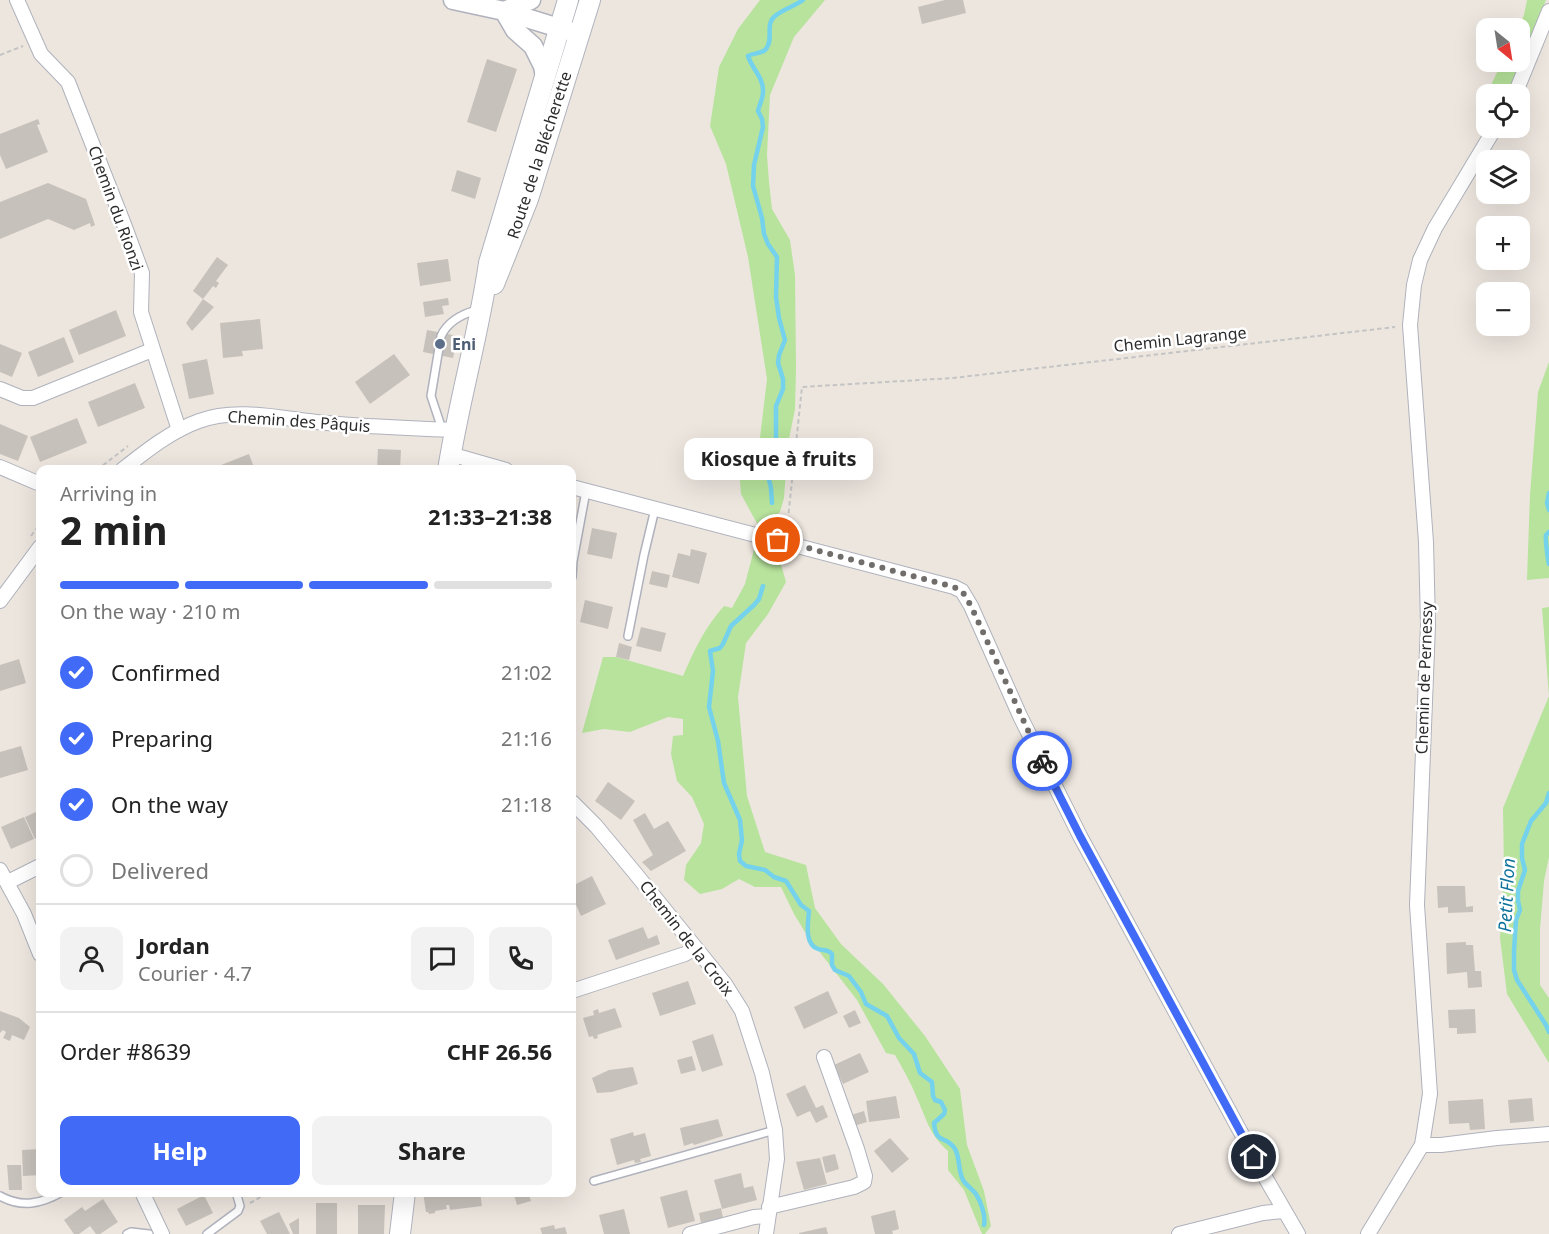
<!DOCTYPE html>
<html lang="en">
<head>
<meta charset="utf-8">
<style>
  :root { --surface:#fff; --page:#f2f2f2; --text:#222; --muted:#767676; --line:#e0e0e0; --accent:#416bf7 }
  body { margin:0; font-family:"Noto Sans",sans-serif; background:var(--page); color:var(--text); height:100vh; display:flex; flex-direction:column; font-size:22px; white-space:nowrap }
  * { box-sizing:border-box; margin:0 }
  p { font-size:20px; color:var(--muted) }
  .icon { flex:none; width:33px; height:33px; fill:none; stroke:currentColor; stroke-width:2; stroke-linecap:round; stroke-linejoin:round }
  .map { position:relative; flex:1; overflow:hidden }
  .drawer { position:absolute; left:36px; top:465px; width:540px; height:732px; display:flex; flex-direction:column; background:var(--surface); border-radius:12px; box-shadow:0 6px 24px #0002 }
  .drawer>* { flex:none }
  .needle { width:39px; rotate:150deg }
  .tools { position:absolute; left:1476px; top:18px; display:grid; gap:12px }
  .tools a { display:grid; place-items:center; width:54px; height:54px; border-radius:12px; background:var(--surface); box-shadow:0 6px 24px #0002; font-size:30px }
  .pin { position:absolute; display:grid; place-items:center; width:51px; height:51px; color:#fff; margin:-26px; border:3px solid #fff; border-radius:50%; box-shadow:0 2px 6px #0007 }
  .courier { position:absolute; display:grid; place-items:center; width:60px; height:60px; margin:-30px; border:4px solid #416bf7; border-radius:50%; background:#fff; color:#222; box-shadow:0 2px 8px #0007 }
  .bubble { position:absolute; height:42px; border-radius:12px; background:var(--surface); box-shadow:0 6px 24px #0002; font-size:20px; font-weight:700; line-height:42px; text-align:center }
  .head em { font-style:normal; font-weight:700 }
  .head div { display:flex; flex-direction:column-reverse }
  .head { display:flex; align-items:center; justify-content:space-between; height:102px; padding:0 24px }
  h1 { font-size:39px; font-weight:700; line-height:45px }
  .bar { display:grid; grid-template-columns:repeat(4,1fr); gap:9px 6px; align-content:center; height:72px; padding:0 24px }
  .bar i { height:8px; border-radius:4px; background:var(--line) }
  .bar .active { background:var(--accent) }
  .bar p { grid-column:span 4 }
  .line { display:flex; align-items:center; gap:15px; padding:0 24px; border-top:2px solid var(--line) }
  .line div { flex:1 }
  .round { display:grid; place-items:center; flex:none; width:63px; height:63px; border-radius:12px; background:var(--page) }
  ol { padding:0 24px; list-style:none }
  li { display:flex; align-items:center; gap:18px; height:66px }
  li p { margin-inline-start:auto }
  li .icon { padding:6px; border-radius:50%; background:var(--accent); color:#fff; stroke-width:4 }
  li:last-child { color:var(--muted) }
  li i { width:33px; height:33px; border:3px solid var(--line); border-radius:50% }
  .action { display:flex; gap:12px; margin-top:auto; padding:12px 24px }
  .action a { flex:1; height:69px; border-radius:12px; background:var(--accent); color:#fff; font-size:24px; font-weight:700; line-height:69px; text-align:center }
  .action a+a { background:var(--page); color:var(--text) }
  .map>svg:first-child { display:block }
  .green { fill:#b7e39c }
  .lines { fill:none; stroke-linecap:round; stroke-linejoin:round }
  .stream { stroke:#74d2ed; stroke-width:4.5 }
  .building { fill:#c6c1ba }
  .service-casing { stroke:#afb2bc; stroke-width:10 }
  .minor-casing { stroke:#afb2bc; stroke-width:16 }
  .tertiary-casing { stroke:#afb2bc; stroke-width:21 }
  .secondary-casing { stroke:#afb2bc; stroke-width:22 }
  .path { stroke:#c4c4c4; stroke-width:2; stroke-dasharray:4.5 3; stroke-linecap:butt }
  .service { stroke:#fff; stroke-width:7 }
  .minor { stroke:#fff; stroke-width:14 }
  .tertiary { stroke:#fff; stroke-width:18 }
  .secondary { stroke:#fff; stroke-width:20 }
  .done { stroke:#706d6b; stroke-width:6; stroke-dasharray:0 10.8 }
  .route { stroke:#416bf7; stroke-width:8 }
  .service-dot { fill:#5c6f8a; stroke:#fff; stroke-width:2 }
  .labels { text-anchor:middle; stroke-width:5; stroke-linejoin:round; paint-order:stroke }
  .street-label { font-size:16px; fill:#2c2c2c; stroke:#fff }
  .service-label { font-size:16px; font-weight:bold; fill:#4e5e75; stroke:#fff; text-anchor:start }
  .water-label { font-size:18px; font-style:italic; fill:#0f729c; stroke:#fff }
</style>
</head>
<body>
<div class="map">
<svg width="1549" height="1234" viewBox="0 0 1549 1234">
  <rect width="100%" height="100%" fill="#ede6df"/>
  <g class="green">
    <path d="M760,0H825L794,37L770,95L767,155L769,182L772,209L790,240L795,275L796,369L795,409L788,444L784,498L780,512L760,529L741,494L739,468L759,446L767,379L748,257L726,164L710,126L719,67L738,29Z"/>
    <path d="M1527,0H1546L1507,94H1491L1490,87L1502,62H1520V28H1518L1524,15Z"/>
    <path d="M1549,362V578L1527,580L1530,495L1538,392Z"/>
    <path d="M757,538L775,543L786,582L768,614L746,643L738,697L747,796L765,852L806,865L815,908L841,944L883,984L925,1036L960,1089L967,1145L984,1191L991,1226L985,1234H982L964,1190L948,1170V1151C929,1134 927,1120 917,1098C911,1083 903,1069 895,1055L886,1053L857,1000L808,937L794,914L781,887H755L739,879L722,889L700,894L684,880L686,865L701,843L704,824L692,797L677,781L671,754L673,736L683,735V719L668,717L630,732L604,729L582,733L603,657H616L683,676C694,650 705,627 724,606L732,608L745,584Z"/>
    <path d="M1549,607V857L1544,881L1540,929V985L1549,998V1063L1507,994L1500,938L1504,872L1503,808L1549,696L1542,608Z"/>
  </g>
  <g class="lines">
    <g class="stream">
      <path d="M1549,493L1547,503L1549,510"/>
      <path d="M772,503L771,488L767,471L774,458L776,445V406L783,389V379L778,363L779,355L785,340L779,318L776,297L777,257L768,244L764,234L762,218L753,186L754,165L763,127L762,119L758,111C759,105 763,99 763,92C764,78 752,69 748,56C753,53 762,54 766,49C774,39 765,25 774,17C779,11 795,6 803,0"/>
      <path d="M1549,532L1546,535C1545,537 1548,562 1549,564"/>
      <path d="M763,586L759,599L754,605L731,626L723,644L720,648L710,651L713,671L709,707L718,741L724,783L740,820L742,840L739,854L740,861L746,866L765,870L774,877L786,881L801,905L809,911C808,923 804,944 818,949C824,951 827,949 832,954V965L835,970L849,976L861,992L866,1004L887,1016L899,1038L914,1054L920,1073L932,1082L933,1096L935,1100L941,1102L945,1110L944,1114L934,1123C936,1146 946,1134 955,1149C960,1157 958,1171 963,1180C966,1185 972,1189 976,1194C981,1202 986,1216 984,1225"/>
      <path d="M1549,793L1546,803L1531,821L1522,844V858L1525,870L1518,891V901L1520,910L1516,920L1514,951V970L1517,980L1546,1025L1549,1032"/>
    </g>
  </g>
  <g class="building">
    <path d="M945,0H963L966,13L922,24L918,7Z"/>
    <path d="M487,59L517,69L496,132L467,122Z"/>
    <path d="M38,119L40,124L37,125L48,152L6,169L0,155V134Z"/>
    <path d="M457,170L481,178L475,199L451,191Z"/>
    <path d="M48,183L86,199L95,225L91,227L90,223L74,230L48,219L0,239V202Z"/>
    <path d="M217,257L228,265L216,281L219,283L216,288L213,286L203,299L193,291Z"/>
    <path d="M448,259L451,281L420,286L417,263Z"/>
    <path d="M448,298L449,305L442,306L444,314L425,317L423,302Z"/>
    <path d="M203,299L214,307L192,331L186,323Z"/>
    <path d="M116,310L126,336L79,355L69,330Z"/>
    <path d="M260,319L263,349L242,351L243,356L223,358L220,323Z"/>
    <path d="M427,330L458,336L453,358L423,352Z"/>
    <path d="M64,337L74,362L38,377L28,352Z"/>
    <path d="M0,344L22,353L12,377L0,372Z"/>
    <path d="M394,354L410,375L370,404L355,382Z"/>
    <path d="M207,359L214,394L189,399L182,364Z"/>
    <path d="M135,383L145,408L98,427L88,402Z"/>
    <path d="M77,418L87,443L40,462L30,437Z"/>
    <path d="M0,424L28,436L18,461L0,454Z"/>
    <path d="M378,449L401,450L400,470H377Z"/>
    <path d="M249,454L255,470H217L216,467Z"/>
    <path d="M592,528L617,533L612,559L587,554Z"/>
    <path d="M691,549L707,553L699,584L672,577L678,553L690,556Z"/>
    <path d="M652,571L670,575L667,588L649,584Z"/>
    <path d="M585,600L613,607L608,629L580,622Z"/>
    <path d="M641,627L666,633L661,652L636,646Z"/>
    <path d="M619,643L632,647L629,660L616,657Z"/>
    <path d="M19,659L26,683L0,691V665Z"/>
    <path d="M21,746L28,770L0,778V752Z"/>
    <path d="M608,782L635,801L621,820L595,801Z"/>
    <path d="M40,810V836L35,839L25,817Z"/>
    <path d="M645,813L654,829L668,821L686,851L651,871L642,862L653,855L633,820Z"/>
    <path d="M24,817L34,839L11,849L1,827Z"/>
    <path d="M592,876L606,904L581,916L572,896V886Z"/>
    <path d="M1437,886H1465L1466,907L1473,906V912L1448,913V907L1438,908Z"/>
    <path d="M643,927L648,939L657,935L660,944L616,960L608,940Z"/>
    <path d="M1466,942V945H1473L1475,971H1481L1482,987L1468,988L1467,972L1447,974L1446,943Z"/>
    <path d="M688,981L696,1004L660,1016L652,993Z"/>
    <path d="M828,991L838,1013L804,1029L794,1007Z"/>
    <path d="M615,1008L622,1027L597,1035L598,1038L594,1039L593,1036L589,1037L583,1018L594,1015L593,1011L598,1009L599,1013Z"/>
    <path d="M1475,1009L1476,1033L1457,1034V1028H1449L1448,1010Z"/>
    <path d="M855,1010L861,1023L849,1028L843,1016Z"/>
    <path d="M0,1011L19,1018L30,1027L24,1040L12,1035L10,1041L3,1038L6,1032L3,1030L0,1033Z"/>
    <path d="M713,1034L723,1065L702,1072L692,1041Z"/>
    <path d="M860,1053L869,1072L843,1084L834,1065Z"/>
    <path d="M692,1056L696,1070L681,1074L677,1060Z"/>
    <path d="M633,1067L638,1084L612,1092L597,1093L592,1078L609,1070Z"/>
    <path d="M805,1085L816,1108L823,1105L828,1117L816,1123L810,1111L797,1117L786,1094Z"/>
    <path d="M896,1096L900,1118L869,1122L866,1101Z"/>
    <path d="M1532,1098L1534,1121L1510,1123L1508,1100Z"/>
    <path d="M1483,1099L1485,1129L1470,1130L1469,1123L1449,1124L1448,1101Z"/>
    <path d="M864,1111L867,1122L854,1126L851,1115Z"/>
    <path d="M718,1119L723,1136L694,1145L693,1143L684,1146L680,1128Z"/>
    <path d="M633,1132L634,1136L645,1133L651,1156L640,1159L641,1162L635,1163L634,1160L617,1165L610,1139Z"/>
    <path d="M890,1138L909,1159L892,1173L874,1151Z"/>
    <path d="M40,1149V1175L23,1176L22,1150Z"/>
    <path d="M835,1154L839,1169L826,1173L822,1157Z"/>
    <path d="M820,1158L827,1184L804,1190L796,1162Z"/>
    <path d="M7,1165H21L22,1190H9Z"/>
    <path d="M741,1173L744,1188L753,1186L757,1200L722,1209L714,1180Z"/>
    <path d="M687,1190L695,1221L668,1228L660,1197Z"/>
    <path d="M423,1192H480L482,1206L450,1210L449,1205H446L447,1209L435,1211V1213L429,1214L428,1212H426Z"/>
    <path d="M513,1192H528L531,1201L517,1205Z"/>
    <path d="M204,1195L213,1213L186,1226L177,1209Z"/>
    <path d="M103,1199L118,1222L100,1234H96L90,1226L79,1234H74L64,1220L82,1207L85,1211Z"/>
    <rect x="316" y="1203" width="21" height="31"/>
    <path d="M358,1205H385L384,1234H358Z"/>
    <path d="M721,1208L723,1218L701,1223L699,1213Z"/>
    <path d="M624,1209L630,1234H604L599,1215Z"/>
    <path d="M895,1210L899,1229L892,1231L893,1234H875L871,1216Z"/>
    <path d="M279,1212L290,1234H267L260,1221Z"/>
    <path d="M299,1218V1234H293L289,1224Z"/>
    <path d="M554,1225L555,1229L565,1227L567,1234H542L540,1228Z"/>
    <path d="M826,1227L828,1234H799V1233Z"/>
  </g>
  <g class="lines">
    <defs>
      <g id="service">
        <path d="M442,429L431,396L441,336C448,321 462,314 477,310"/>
        <path d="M572,577L573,561L586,491"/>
        <path d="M628,636L644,555L655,509"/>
        <path d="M594,1181L775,1130"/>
        <path d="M0,1196C22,1208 41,1204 62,1192"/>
        <path d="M127,1234L131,1232L149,1234"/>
        <path d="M207,1234L238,1211L240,1206L236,1192"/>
      </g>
      <g id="minor">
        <path d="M17,0L41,54L68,82L125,227L142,273L141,312L179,430"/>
        <path d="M1515,94L1549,11"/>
        <path d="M0,389L22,398H33L152,350"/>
        <path d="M450,454L506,470"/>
        <path d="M0,467L40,484"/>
        <path d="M122,470C146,451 171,431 199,421C239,406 286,420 327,423C369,427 412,428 455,430"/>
        <path d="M572,487L954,587L962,591L971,606L1020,716L1080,836L1265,1177L1298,1234"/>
        <path d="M0,601L40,547"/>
        <path d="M572,802L596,826L635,873L725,984L742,1011L762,1073L775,1130L777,1159L766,1234"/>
        <path d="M0,870L24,914L40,954"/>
        <path d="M8,882L40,866"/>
        <path d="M572,991L685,954L695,948"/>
        <path d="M1422,1145H1441L1497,1138L1549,1134"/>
        <path d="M142,1192L162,1234"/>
        <path d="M769,1207L854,1187L864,1182L865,1176L857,1149L824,1057"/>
        <path d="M690,1234L754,1217L768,1216"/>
        <path d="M1179,1234L1263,1213L1284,1211"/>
        <path d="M1368,1234L1422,1145L1430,1094L1417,905L1428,625L1426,542L1410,325L1414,285L1420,260L1435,228L1495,128"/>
      </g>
      <g id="tertiary">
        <path d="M453,0L504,11L572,32"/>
        <path d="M504,11L515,30L533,46L543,66L545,77"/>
        <path d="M504,11L531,0"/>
      </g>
      <g id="secondary">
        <path d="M494,284L528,199L590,0"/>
        <path d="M448,470C459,400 479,333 489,263L568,0"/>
        <path d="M400,1234L405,1192"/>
      </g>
    </defs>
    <use href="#service" class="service-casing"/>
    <use href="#minor" class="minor-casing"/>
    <use href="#tertiary" class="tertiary-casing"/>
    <use href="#secondary" class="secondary-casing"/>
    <g class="path">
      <path d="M0,55L23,46"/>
      <path d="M97,470L128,446"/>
      <path d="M787,528L802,387L953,378L1395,327"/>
      <path d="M31,536L40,524"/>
      <path d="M250,1203L270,1192"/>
    </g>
    <use href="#service" class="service"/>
    <use href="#minor" class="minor"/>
    <use href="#tertiary" class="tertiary"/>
    <use href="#secondary" class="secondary"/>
  </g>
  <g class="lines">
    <path class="done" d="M778,540L954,587L962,591L971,606L1042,761"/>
    <path class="route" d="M1042,761L1080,836L1254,1157"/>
  </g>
  <circle class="service-dot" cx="440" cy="344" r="6"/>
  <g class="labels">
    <g class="street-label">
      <text transform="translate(539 155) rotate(-72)" y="6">Route de la Blécherette</text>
      <text transform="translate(116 208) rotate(70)" y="6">Chemin du Rionzi</text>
      <text transform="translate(1180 339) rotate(-6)" y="6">Chemin Lagrange</text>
      <text transform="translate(299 421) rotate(4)" y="6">Chemin des Pâquis</text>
      <text transform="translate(1424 678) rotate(-88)" y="6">Chemin de Pernessy</text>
      <text transform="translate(687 938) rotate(52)" y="6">Chemin de la Croix</text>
    </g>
    <g class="service-label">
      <text x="452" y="350">Eni</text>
    </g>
    <g class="water-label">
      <text transform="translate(1507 895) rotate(-87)" y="6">Petit Flon</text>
    </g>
  </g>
</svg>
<div class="tools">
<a><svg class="needle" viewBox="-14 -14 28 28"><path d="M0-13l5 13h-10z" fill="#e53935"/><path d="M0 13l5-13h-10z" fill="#767676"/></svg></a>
<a><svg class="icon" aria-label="locate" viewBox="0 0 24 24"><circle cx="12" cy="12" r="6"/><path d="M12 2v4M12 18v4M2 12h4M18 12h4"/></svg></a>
<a><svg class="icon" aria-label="layers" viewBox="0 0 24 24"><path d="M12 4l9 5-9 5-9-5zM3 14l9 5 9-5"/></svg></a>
<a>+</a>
<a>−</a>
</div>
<div class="pin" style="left:778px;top:540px;background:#ea580c"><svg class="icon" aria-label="bag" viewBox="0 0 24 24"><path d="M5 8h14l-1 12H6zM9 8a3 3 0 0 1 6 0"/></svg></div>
<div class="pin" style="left:1254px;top:1157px;background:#1f2937"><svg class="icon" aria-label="home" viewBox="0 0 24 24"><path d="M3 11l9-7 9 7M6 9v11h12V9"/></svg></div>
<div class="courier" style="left:1042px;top:761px"><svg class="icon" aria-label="bike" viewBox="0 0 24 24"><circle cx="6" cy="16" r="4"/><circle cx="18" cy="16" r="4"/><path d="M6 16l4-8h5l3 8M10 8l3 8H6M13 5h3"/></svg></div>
<div class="bubble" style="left:684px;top:438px;width:189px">Kiosque à fruits</div>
<section class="drawer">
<div class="head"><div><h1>2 min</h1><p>Arriving in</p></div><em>21:33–21:38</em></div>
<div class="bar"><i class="active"></i><i class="active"></i><i class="active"></i><i></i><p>On the way · 210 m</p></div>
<ol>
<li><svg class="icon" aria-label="check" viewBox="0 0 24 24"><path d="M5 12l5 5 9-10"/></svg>Confirmed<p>21:02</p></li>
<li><svg class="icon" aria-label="check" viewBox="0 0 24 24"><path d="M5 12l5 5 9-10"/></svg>Preparing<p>21:16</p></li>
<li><svg class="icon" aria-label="check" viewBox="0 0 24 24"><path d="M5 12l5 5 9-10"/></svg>On the way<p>21:18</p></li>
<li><i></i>Delivered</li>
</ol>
<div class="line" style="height:108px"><a class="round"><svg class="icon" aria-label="person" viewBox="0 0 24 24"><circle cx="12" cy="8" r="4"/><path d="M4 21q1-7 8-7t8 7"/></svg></a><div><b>Jordan</b><p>Courier · 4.7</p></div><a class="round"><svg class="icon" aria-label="chat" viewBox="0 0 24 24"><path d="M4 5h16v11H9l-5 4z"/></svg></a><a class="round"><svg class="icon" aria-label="phone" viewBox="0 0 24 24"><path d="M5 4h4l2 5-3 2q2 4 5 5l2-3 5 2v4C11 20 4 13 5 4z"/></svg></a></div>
<div class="line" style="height:78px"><div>Order #8639</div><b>CHF 26.56</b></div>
<div class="action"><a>Help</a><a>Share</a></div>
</section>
</div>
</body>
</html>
